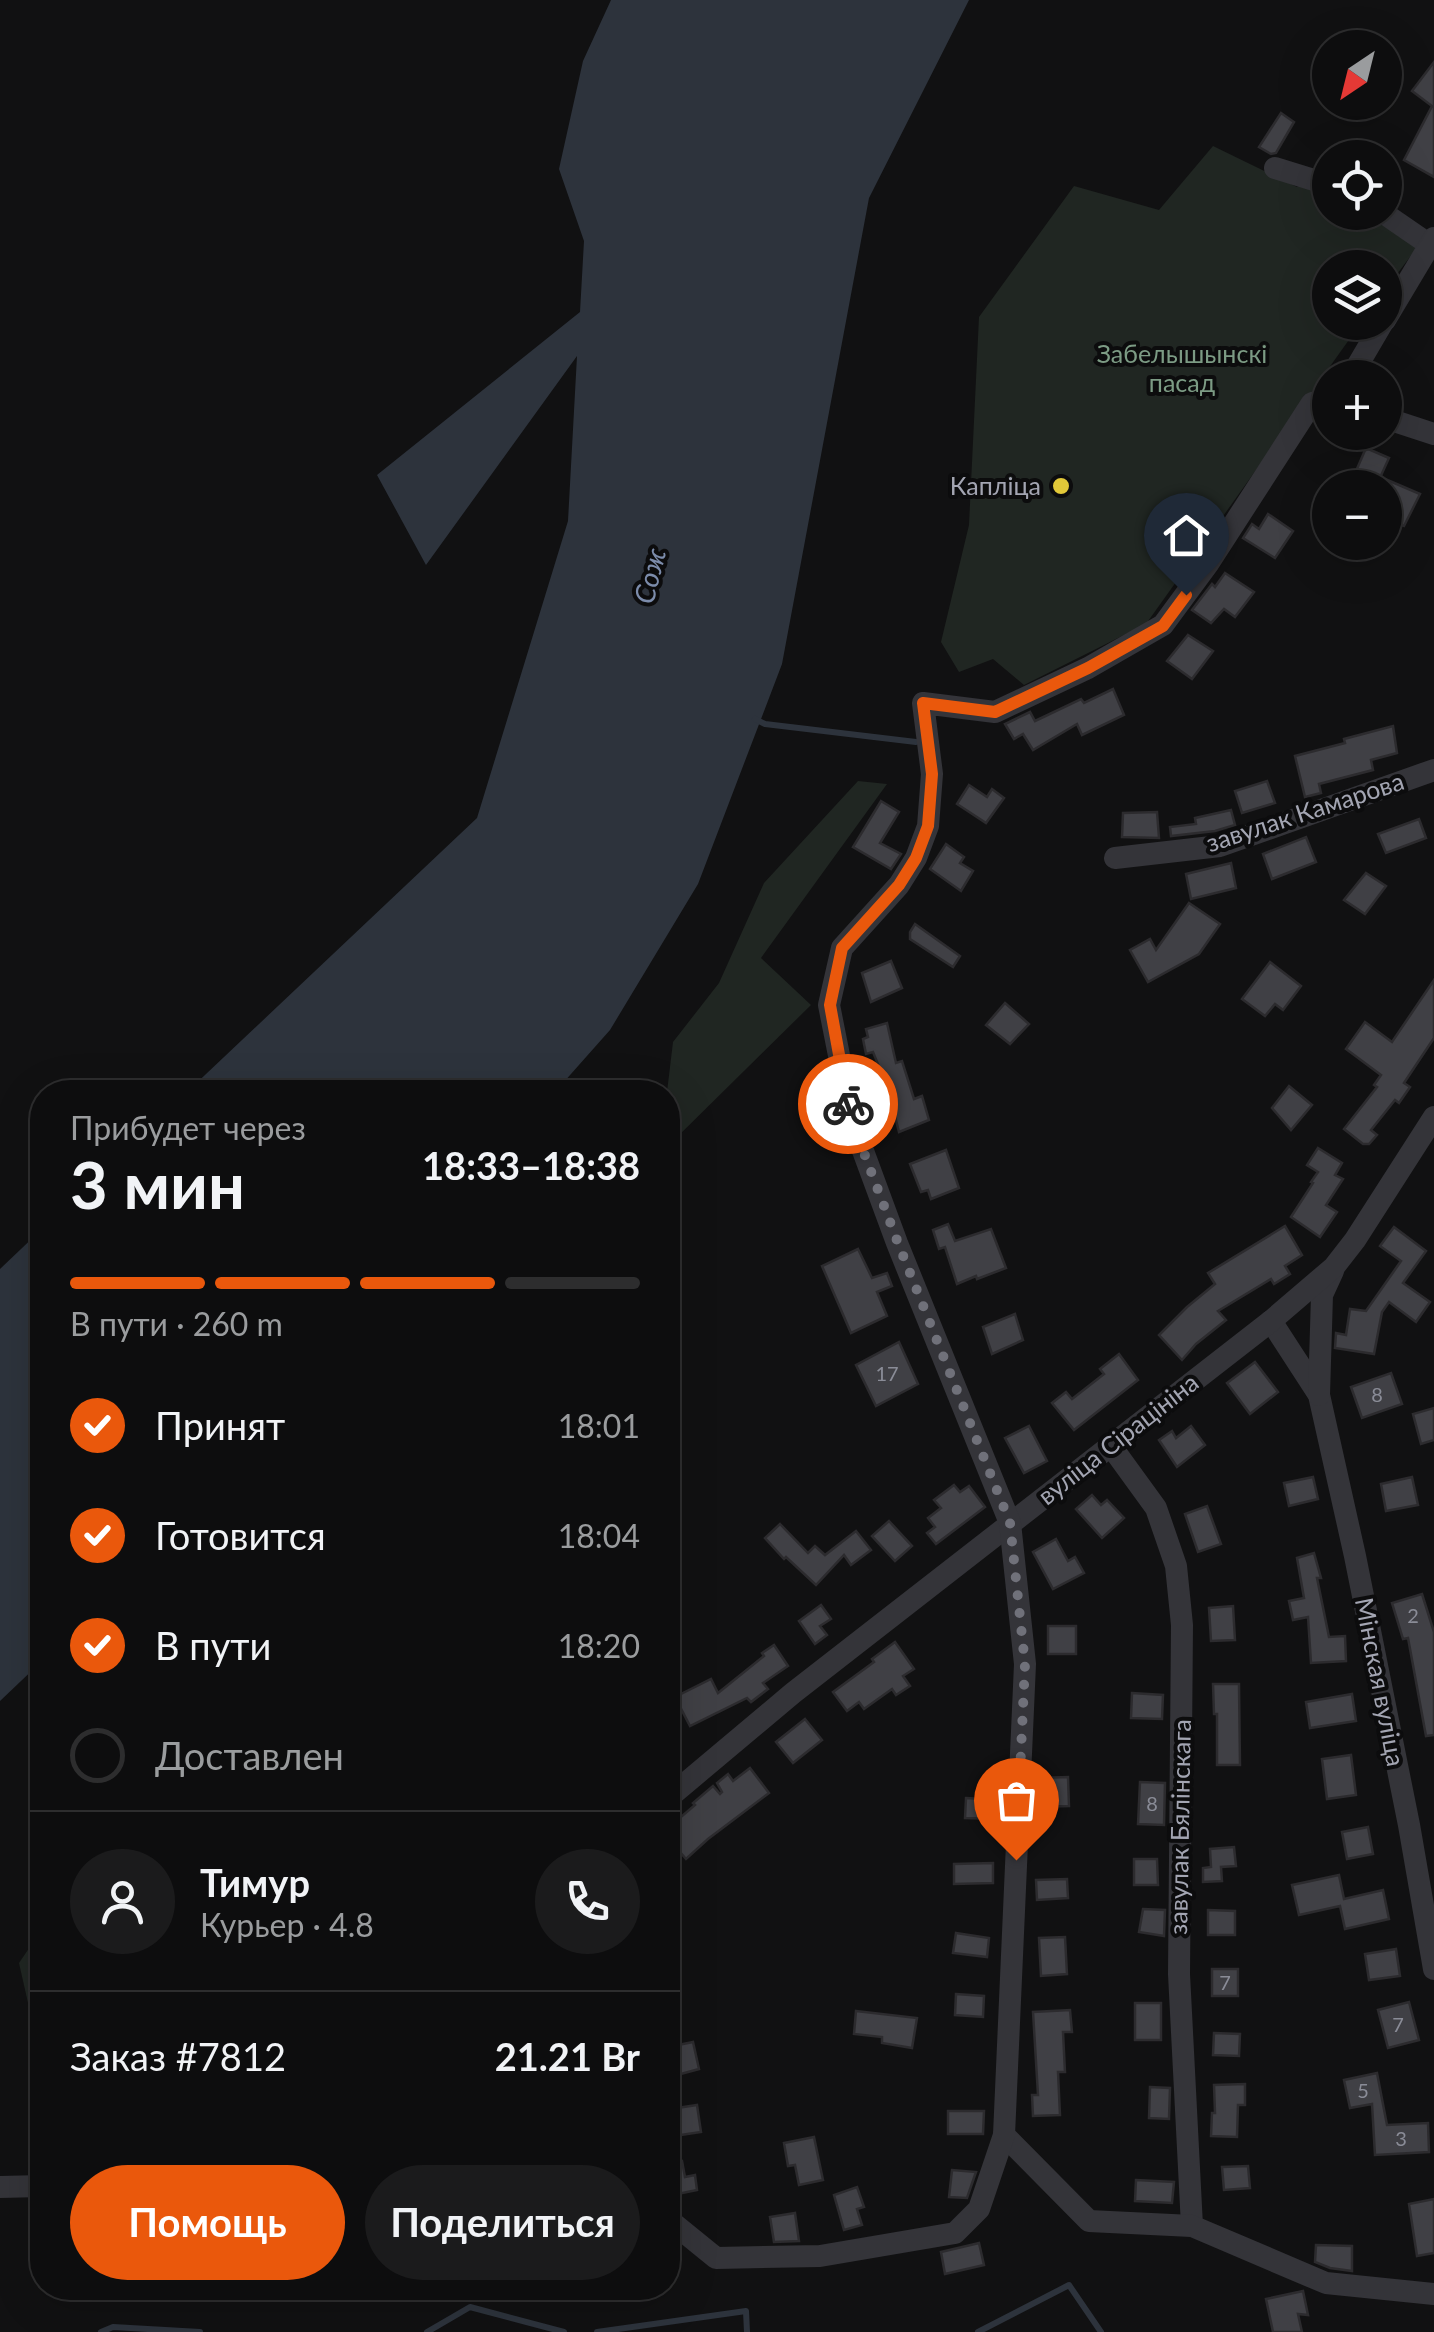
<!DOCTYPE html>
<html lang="ru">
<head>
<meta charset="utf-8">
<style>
  :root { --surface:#0d0d0e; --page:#1b1b1c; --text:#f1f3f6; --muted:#9a9c9e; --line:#2d2d2e; --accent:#ea580c }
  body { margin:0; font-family:Lato,sans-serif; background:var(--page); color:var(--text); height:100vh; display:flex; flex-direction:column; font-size:38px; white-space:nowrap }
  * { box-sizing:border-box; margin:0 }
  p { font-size:32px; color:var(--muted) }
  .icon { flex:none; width:55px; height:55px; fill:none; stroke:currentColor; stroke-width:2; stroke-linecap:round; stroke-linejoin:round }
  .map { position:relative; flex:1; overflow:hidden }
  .details { position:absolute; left:30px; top:1080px; width:650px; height:1220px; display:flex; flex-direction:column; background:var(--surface); border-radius:40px; box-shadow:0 10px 40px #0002,0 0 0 2px var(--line) }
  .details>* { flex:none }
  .needle { width:65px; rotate:215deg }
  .tools { position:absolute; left:1312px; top:30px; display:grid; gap:20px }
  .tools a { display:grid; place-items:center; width:90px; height:90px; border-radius:50%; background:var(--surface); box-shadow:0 10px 40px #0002,0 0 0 2px var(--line); font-size:50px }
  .pin { position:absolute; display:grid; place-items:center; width:85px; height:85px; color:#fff; margin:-102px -42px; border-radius:50% 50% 50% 0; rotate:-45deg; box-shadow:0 0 10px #0007 }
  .pin .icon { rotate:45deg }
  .courier { position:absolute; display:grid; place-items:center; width:100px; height:100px; margin:-50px; border:8px solid #ea580c; border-radius:50%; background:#fff; color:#222; box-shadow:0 2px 12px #0007 }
  .headline em { font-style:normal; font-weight:700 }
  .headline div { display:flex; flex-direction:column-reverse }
  .headline { display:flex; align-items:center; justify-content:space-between; height:170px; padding:0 40px }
  h1 { font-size:65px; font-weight:700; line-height:75px }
  .bar { display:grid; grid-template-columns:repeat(4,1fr); gap:15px 10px; align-content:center; height:120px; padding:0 40px }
  .bar i { height:12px; border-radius:8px; background:var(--line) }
  .bar .on { background:var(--accent) }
  .bar p { grid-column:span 4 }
  .line { display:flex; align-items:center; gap:25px; padding:0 40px; border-top:2px solid var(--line) }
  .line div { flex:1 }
  .round { display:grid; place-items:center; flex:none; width:105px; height:105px; border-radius:52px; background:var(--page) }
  ol { padding:0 40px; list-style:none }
  li { display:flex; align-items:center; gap:30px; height:110px }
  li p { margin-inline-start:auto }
  li .icon { padding:10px; border-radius:50%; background:var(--accent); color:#fff; stroke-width:4 }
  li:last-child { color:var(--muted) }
  li i { width:55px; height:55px; border:5px solid var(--line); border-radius:50% }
  .primary-button { display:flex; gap:20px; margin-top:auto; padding:20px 40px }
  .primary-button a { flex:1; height:115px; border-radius:60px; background:var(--accent); color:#fff; font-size:40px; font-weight:700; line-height:115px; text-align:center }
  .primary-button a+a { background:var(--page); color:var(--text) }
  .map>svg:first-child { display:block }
  .green { fill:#202622 }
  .water { fill:#2d333c }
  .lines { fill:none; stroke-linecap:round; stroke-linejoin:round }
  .stream { stroke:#2d333c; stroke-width:6 }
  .building { fill:#404045; stroke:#2c2b2e; stroke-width:2.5 }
  .minor { stroke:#343439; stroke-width:22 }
  .done { stroke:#70717a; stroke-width:10; stroke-dasharray:0 18 }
  .route { stroke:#ea580c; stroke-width:12 }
  .poi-dot { fill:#e2c939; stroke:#0c0c0d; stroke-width:4 }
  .labels { text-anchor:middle; stroke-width:8; stroke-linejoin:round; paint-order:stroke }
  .number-label { font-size:20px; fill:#8a8c97 }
  .park-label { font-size:25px; fill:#7c9b84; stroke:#0c0c0d }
  .poi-label { font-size:25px; fill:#a3a5b2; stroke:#0c0c0d; text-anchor:end }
  .street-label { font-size:25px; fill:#a3a5b2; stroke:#0c0c0d }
  .water-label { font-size:28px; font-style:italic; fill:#7c8cab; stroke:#0c0c0d }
</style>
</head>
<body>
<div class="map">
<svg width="1434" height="2332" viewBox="0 0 1434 2332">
  <rect width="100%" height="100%" fill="#111112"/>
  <g class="green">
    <path d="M1213,146L1297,187L1305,181L1330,195V212L1360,213L1419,245L1385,290V268H1330V322L1361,323L1146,624L1024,685L993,659L959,672L941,642L969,525L979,317L1074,186L1159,210Z"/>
    <path d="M858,781L887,784L761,958L811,1005L668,1146L667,1092L673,1042L719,983L764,883Z"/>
    <path d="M42,1929V2035L35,2034L19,1963Z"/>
  </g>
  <g class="water">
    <path d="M611,0H969L869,198L782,664L698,884L610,1030L555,1092H187L477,818L568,521L577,356L426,565L377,475L580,312L584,241L559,169L583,61Z"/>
    <path d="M42,1229V1661L0,1701V1269Z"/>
  </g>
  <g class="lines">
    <g class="stream">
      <path d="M755,719L765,724L916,742"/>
      <path d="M101,2332L113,2327L200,2332"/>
      <path d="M427,2332L470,2307L564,2332"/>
      <path d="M597,2332L746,2311L747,2332"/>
      <path d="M978,2332L1069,2285L1101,2332"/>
    </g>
  </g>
  <g class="building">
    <path d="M1434,62V177L1404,160L1432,106L1412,91Z"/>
    <path d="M1281,113L1294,122L1276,153L1271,154L1259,147Z"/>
    <path d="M1366,448L1389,458L1379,480L1356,471Z"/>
    <path d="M1385,479L1420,494L1404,526L1385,519Z"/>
    <path d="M1268,514L1293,531L1275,558L1243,538L1252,524L1259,529Z"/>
    <path d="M1225,573L1254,592L1235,617L1224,609L1211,623L1192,610L1212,584L1215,587Z"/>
    <path d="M1188,635L1213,651L1192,679L1167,661Z"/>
    <path d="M1113,689L1124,715L1082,735L1077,724L1033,750L1023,734L1014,739L1005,724L1030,712L1035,721L1081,699L1084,703Z"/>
    <path d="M1393,726L1397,753L1371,760L1373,770L1319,784L1321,793L1305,797L1295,756L1345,743L1344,739Z"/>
    <path d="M1267,781L1275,803L1242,813L1235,791Z"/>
    <path d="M969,785L987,797L992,789L1004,798L986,823L957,804Z"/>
    <path d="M881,801L899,812L880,843L901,854L891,869L853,847Z"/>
    <path d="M1231,810L1235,825L1215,831L1171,836L1170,827L1196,824L1195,818Z"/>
    <path d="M1157,812L1159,838L1122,837L1123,813Z"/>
    <path d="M1419,819L1426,838L1386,853L1378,834Z"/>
    <path d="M1306,837L1316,862L1272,879L1263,854Z"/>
    <path d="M946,844L964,857L960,863L973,871L961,891L930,869Z"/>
    <path d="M1231,863L1236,888L1191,899L1186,874Z"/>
    <path d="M1366,873L1386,886L1365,914L1344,900Z"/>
    <path d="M1189,903L1220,924L1199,954L1148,982L1130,950L1150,939L1156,950Z"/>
    <path d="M915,924L960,956L953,967L910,939V932Z"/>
    <path d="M891,961L902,988L871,1002L862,973Z"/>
    <path d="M1270,962L1301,986L1283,1010L1275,1004L1265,1016L1242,999Z"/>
    <path d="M1434,980V1038L1404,1083L1410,1087L1399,1103L1395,1100L1371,1130L1377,1135L1369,1144H1363L1344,1129L1377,1087L1374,1085L1381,1075L1346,1049L1365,1022L1392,1042Z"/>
    <path d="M1005,1003L1029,1024L1010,1044L986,1025Z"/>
    <path d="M887,1023L896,1063L902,1061L914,1099L922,1096L929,1120L899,1132L888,1089L873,1052L866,1054L863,1039L868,1037L866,1029Z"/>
    <path d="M1289,1086L1312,1105L1291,1130L1272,1108Z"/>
    <path d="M1318,1148L1342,1163L1335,1175L1343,1179L1326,1205L1337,1212L1320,1237L1291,1217L1313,1183L1311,1182L1318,1172L1307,1165Z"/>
    <path d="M946,1150L959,1188L931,1199L928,1190L921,1192L910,1164Z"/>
    <path d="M948,1224L955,1241L991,1229L1006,1268L977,1279L976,1276L957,1284L945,1247L939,1249L933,1230Z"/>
    <path d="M1285,1226L1302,1255L1285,1266L1290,1274L1274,1284L1271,1279L1218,1311L1226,1320L1196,1344L1182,1360L1159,1335L1187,1307L1215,1284L1208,1273Z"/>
    <path d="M1394,1227L1426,1251L1403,1283L1430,1302L1416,1322L1389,1302L1382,1312L1374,1354L1335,1348L1336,1333L1346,1335L1350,1309L1366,1311L1401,1261L1380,1246Z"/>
    <path d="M858,1249L872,1278L887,1273L892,1286L877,1292L887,1316L851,1333L822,1266Z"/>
    <path d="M1015,1314L1023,1340L992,1354L983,1327Z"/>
    <path d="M899,1342L918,1384L876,1406L856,1365Z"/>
    <path d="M1119,1354L1138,1380L1074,1430L1052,1403L1066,1392L1072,1399L1104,1374L1100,1369Z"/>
    <path d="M1255,1362L1278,1392L1250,1414L1227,1383Z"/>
    <path d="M1391,1373L1402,1404L1362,1418L1351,1387Z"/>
    <path d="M1434,1408V1440L1421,1444L1413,1414Z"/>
    <path d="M1029,1426L1047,1461L1024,1473L1005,1438Z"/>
    <path d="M1191,1426L1205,1445L1177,1467L1159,1440L1172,1431L1176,1438Z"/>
    <path d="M1313,1477L1318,1499L1289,1506L1284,1483Z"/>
    <path d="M1412,1477L1418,1505L1386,1511L1381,1484Z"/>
    <path d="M954,1485L960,1492L969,1486L985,1507L936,1544L927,1533L935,1527L928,1518L941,1508L934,1500Z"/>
    <path d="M1092,1495L1101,1505L1107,1500L1124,1518L1102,1538L1076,1509Z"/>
    <path d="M1207,1506L1221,1544L1198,1552L1185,1514Z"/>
    <path d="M889,1521L912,1546L895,1561L872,1536Z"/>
    <path d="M780,1524L808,1553L815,1546L825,1555L856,1531L871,1550L851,1565L844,1555L816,1585L786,1557L784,1559L765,1538Z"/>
    <path d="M1056,1539L1068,1561L1075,1557L1084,1573L1053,1589L1033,1552Z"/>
    <path d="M1314,1553L1321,1578H1317L1329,1637L1345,1636L1346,1661L1311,1663L1308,1617L1293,1620L1289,1601L1304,1598L1297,1558Z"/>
    <path d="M1422,1594L1434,1632V1735L1426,1736L1408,1638L1403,1639L1392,1603Z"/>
    <path d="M821,1605L831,1619L820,1626L827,1635L815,1644L799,1621Z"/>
    <path d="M1233,1606L1235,1640L1211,1641L1209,1608Z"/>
    <rect x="1048" y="1626" width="28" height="28"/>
    <path d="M895,1642L914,1669L903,1676L910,1686L896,1695L892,1689L864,1709L859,1702L847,1711L833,1692L874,1662L872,1659Z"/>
    <path d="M774,1645L788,1666L763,1683L768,1689L751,1702L747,1698L690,1726L675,1697L711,1679L718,1693L764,1656L762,1653Z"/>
    <path d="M1213,1684H1239L1240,1765H1217V1714H1214Z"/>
    <path d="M1132,1693L1163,1695L1162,1719L1131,1718Z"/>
    <path d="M1352,1694L1356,1721L1310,1728L1306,1702Z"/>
    <path d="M805,1719L822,1740L793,1763L776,1742Z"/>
    <path d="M1351,1755L1356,1795L1327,1799L1322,1759Z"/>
    <path d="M750,1768L769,1793L708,1839L686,1859L668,1838V1828L695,1805L693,1803L713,1786L720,1794L722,1792L717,1783L728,1774L733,1781Z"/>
    <path d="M1068,1777L1069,1806L1040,1807L1039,1778Z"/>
    <path d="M1140,1782L1165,1783L1164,1825L1138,1824Z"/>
    <path d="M966,1798L998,1800L997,1819L965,1818Z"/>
    <path d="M1368,1827L1373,1854L1347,1859L1342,1832Z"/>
    <path d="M1234,1847L1236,1866L1221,1867L1222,1881L1203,1882V1868L1211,1867L1210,1849Z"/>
    <path d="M1134,1859H1157L1158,1885H1134Z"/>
    <path d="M993,1863V1883L954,1884V1864Z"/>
    <path d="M1339,1875L1344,1899L1383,1890L1389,1919L1345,1929L1340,1906L1299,1915L1292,1885Z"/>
    <path d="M1067,1879L1068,1898L1037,1900L1036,1880Z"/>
    <path d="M1143,1909L1165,1910L1164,1936L1139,1932Z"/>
    <path d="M1208,1910L1235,1911V1935H1208Z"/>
    <path d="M956,1933L989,1938L987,1957L953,1953Z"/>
    <path d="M1065,1937L1067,1974L1041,1976L1039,1938Z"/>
    <path d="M1396,1949L1400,1976L1369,1980L1365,1954Z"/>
    <rect x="1212" y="1969" width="26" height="27"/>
    <path d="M956,1994L984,1996L983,2017L955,2015Z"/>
    <path d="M1409,2002L1419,2040L1388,2048L1378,2010Z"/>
    <rect x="1135" y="2003" width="26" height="37"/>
    <path d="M1070,2010L1072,2032H1063L1065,2072H1058L1060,2115L1033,2116L1032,2095H1038L1033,2012Z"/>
    <path d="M856,2011L917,2018L912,2048L882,2043V2037L854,2034Z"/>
    <path d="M1214,2033L1240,2034L1239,2056L1213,2055Z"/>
    <path d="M693,2042L699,2069L670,2077L668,2047Z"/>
    <path d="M1377,2073L1387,2125L1428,2123L1429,2152L1375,2155L1372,2104L1350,2108L1344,2080Z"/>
    <path d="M1245,2084V2105H1238L1237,2137L1211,2136L1212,2113H1215L1214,2085Z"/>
    <path d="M1150,2087L1170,2088L1169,2119L1149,2118Z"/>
    <path d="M697,2105L701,2132L674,2136L670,2109Z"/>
    <path d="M948,2111H984L983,2134H948Z"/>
    <path d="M814,2137L823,2180L799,2185L795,2165L788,2166L784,2143Z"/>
    <path d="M682,2161L685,2177L695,2175L697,2190L668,2196V2164Z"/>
    <path d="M1248,2166L1250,2188L1224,2190L1222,2167Z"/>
    <path d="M952,2170L976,2172L967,2198L949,2197Z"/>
    <path d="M1136,2180L1174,2182L1172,2203L1135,2201Z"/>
    <path d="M857,2187L864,2207L857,2209L862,2225L844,2230L834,2195Z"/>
    <path d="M1434,2199V2253L1417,2256L1409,2204Z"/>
    <path d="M795,2213L799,2241L774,2242L770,2217Z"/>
    <path d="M979,2243L984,2265L945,2274L941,2252Z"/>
    <path d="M1316,2245L1352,2246V2271L1330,2268L1315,2262Z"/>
    <path d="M1303,2291L1308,2315L1298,2314L1302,2332H1273L1266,2299Z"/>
  </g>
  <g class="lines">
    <g class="minor">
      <path d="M1275,168L1330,185"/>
      <path d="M1382,212L1430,245"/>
      <path d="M1385,320L1434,238"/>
      <path d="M1354,378L1356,368L1383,322"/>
      <path d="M1385,418L1434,434"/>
      <path d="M1115,858L1220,846L1434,770"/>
      <path d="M1271,1321L1319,1395L1355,1556L1409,1825L1434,1969"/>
      <path d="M1319,1395L1322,1295L1333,1271"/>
      <path d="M1111,1446L1156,1508L1176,1566L1182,1625L1179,1974L1192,2226"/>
      <path d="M668,1798L793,1693L1271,1321L1334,1267L1355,1240L1434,1117"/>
      <path d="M1004,2135L1089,2221L1192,2226L1326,2283L1434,2294"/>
      <path d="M0,2187L42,2186"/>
      <path d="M668,2219L716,2258L820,2256L955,2233L979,2209L1004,2135L1025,1664L1010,1523L897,1243L852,1121L829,1005L842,948L899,885L916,858L928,826L932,774L923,703L995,712L1088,668L1163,625L1208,564L1312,403L1330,398"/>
    </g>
  </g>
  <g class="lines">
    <path class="done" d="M848,1104L852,1121L898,1243L1010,1523L1025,1664L1016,1860"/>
    <path class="route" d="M848,1104L830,1005L842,948L899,885L916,858L928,826L932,774L923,703L995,712L1088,668L1163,626L1186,595"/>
  </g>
  <circle class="poi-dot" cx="1061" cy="486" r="10"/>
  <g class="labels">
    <g class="number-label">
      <text x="887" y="1381">17</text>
      <text x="1377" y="1402">8</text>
      <text x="1413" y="1623">2</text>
      <text x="1152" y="1811">8</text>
      <text x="1225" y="1990">7</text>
      <text x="1398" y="2032">7</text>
      <text x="1363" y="2098">5</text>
      <text x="1401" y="2146">3</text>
    </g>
    <g class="park-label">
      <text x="1182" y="363">Забелышынскі<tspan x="1182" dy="29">пасад</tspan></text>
    </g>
    <g class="poi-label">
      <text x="1041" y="495">Капліца</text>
    </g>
    <g class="street-label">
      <text transform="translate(1305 812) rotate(-18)" y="9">завулак Камарова</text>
      <text transform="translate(1118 1439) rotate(-38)" y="9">вуліца Сірацініна</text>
      <text transform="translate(1380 1682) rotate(79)" y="9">Мінская вуліца</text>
      <text transform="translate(1180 1827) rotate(-89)" y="9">завулак Бялінскага</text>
    </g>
    <g class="water-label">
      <text transform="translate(650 576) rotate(-76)" y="10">Сож</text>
    </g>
  </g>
</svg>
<div class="tools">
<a><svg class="needle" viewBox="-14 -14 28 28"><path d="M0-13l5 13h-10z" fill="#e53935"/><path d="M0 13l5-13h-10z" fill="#9a9c9e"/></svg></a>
<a><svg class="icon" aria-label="locate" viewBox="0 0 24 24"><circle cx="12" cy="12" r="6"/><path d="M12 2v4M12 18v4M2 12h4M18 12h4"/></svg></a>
<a><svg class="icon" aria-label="layers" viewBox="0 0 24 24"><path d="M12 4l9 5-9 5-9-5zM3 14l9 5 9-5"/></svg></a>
<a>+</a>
<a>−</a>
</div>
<div class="pin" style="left:1016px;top:1860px;background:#ea580c"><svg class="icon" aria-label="bag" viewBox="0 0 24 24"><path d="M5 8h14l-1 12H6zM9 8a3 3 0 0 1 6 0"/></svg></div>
<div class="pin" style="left:1186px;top:595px;background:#1f2937"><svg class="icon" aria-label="home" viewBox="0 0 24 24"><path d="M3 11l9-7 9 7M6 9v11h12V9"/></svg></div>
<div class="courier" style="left:848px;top:1104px"><svg class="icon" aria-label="bike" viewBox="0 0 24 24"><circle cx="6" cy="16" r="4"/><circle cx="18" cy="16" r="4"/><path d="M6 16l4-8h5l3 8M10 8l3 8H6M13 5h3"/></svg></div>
<section class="details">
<div class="headline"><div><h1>3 мин</h1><p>Прибудет через</p></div><em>18:33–18:38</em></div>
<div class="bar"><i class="on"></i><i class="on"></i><i class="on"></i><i></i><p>В пути · 260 m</p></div>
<ol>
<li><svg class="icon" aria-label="check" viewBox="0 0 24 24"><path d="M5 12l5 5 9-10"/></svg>Принят<p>18:01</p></li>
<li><svg class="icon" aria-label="check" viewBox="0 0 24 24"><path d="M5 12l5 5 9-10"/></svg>Готовится<p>18:04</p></li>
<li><svg class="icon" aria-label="check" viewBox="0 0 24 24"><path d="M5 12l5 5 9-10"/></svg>В пути<p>18:20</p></li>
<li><i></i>Доставлен</li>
</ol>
<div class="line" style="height:180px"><a class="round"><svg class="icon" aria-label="person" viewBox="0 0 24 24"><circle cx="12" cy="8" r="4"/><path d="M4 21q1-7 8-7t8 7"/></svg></a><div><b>Тимур</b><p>Курьер · 4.8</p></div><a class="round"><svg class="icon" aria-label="phone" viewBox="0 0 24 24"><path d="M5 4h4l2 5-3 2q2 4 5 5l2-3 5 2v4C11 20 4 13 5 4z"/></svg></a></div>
<div class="line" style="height:130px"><div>Заказ #7812</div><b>21.21 Br</b></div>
<div class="primary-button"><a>Помощь</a><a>Поделиться</a></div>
</section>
</div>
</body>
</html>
